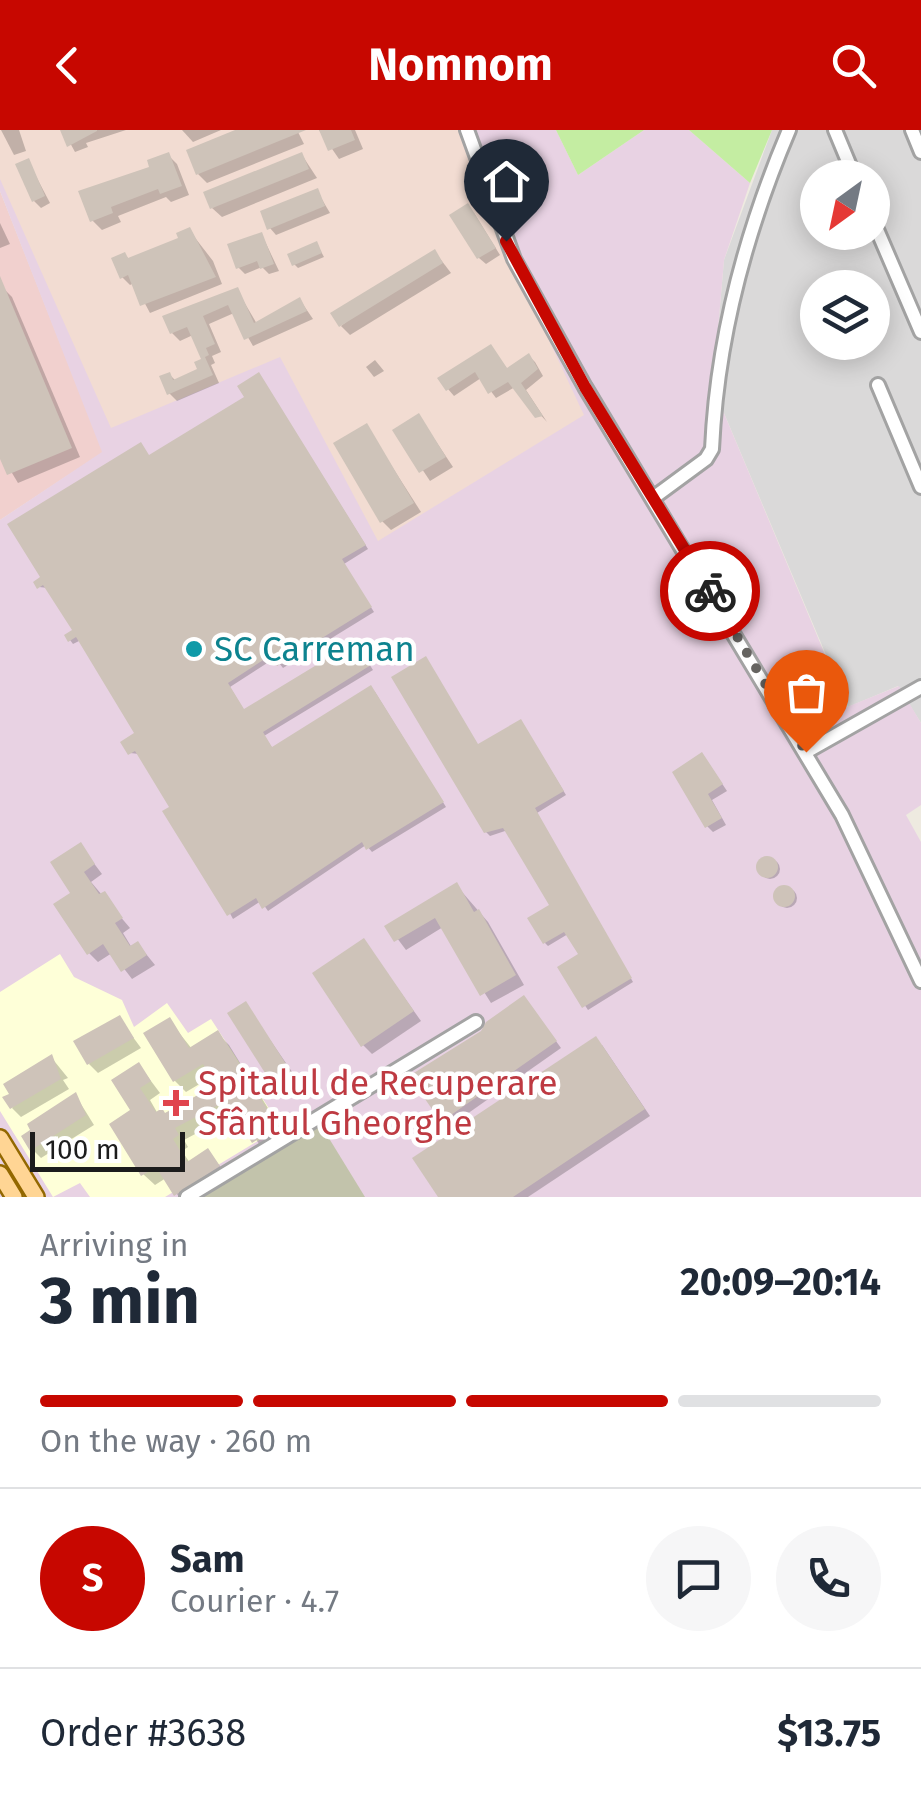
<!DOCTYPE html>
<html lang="en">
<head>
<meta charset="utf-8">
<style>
  :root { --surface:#fff; --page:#f6f6f7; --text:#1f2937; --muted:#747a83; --line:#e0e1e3; --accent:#c70700 }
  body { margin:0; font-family:"Fira Sans",sans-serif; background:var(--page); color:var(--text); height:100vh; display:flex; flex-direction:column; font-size:38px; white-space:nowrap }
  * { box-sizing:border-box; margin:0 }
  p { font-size:32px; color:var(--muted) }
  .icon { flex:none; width:55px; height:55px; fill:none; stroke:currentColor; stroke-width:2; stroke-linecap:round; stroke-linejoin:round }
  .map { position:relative; height:1067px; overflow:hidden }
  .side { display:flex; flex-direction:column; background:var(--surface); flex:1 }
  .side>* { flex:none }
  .needle { width:65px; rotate:213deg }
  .controls { position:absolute; left:800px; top:30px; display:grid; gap:20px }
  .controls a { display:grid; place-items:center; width:90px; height:90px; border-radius:50%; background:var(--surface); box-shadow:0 5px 25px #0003; font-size:50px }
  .scale { position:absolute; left:30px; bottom:25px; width:155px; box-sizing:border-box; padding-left:10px; border:5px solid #1c1c1c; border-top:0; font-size:28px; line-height:35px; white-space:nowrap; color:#1c1c1c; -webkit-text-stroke:8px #fff; paint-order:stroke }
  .pin { position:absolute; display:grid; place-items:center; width:85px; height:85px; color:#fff; margin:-102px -42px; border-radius:50% 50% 50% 0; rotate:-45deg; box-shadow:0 0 10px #0007 }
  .pin .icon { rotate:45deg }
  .courier { position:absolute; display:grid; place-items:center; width:100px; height:100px; margin:-50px; border:8px solid #c70700; border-radius:50%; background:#fff; color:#222; box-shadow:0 2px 12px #0007 }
  .overview em { font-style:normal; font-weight:700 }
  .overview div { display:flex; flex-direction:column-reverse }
  .overview { display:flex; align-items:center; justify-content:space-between; height:170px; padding:0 40px }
  h1 { font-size:65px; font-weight:700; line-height:75px }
  .bar { display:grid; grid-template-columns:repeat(4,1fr); gap:15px 10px; align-content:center; height:120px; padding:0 40px }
  .bar i { height:12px; border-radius:8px; background:var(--line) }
  .bar .selected { background:var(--accent) }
  .bar p { grid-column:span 4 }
  .line { display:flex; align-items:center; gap:25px; padding:0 40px; border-top:2px solid var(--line) }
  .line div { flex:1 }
  .round { display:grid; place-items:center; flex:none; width:105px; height:105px; border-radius:52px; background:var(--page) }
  header { display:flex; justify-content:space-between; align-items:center; height:130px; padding:0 40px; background:var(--accent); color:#fff; font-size:45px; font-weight:700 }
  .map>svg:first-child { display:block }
  .residential { fill:#dad9d9; fill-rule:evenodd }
  .commercial { fill:#f1d0ce }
  .industrial { fill:#e8d2e3 }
  .education { fill:#feffd8 }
  .military { fill:#f2dcd2 }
  .construction { fill:#c2c3ab }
  .grass { fill:#c4eda2 }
  .shadow { fill:#0003 }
  .building { fill:#cec3b9 }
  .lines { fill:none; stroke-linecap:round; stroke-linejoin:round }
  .minor-casing { stroke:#a3a3a3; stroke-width:18 }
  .major-casing { stroke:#936800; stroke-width:20 }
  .minor { stroke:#fff; stroke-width:12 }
  .major { stroke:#ffd594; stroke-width:15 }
  .done { stroke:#666461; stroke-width:10; stroke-dasharray:0 18 }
  .route { stroke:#c70700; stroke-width:12 }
  .culture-dot { fill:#0f9aa8; stroke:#fff; stroke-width:4 }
  .health-dot { fill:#e0444e; stroke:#fff; stroke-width:4 }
  .labels { text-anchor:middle; stroke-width:9; stroke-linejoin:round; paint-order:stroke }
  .culture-label { font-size:35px; fill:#0d838f; stroke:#fff; text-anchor:start }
  .health-label { font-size:35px; fill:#be3a42; stroke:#fff; text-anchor:start }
</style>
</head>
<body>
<header><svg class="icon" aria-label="back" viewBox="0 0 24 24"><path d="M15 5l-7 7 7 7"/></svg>Nomnom<svg class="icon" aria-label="search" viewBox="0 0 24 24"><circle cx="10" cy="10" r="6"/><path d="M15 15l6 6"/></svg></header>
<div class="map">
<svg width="921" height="1067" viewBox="0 0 921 1067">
  <rect width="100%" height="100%" fill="#eeeae0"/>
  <path class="residential" d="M772,0H921V593L898,556L848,577L713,257L724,130ZM818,48H872V102H818ZM818,158H872V212H818Z"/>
  <path class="commercial" d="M0,61L103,322L0,390Z"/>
  <path class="industrial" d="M0,0H556L578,45L644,0H689L750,53L724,130L713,257L847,577L899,556L921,593V675L906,685L921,712V1067H0V390L102,322L0,61Z"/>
  <path class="education" d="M60,824L74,847L122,870L134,897L167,873L188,903L211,889L281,997L165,1067H90L80,1053L53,1067L0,981V862Z"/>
  <path class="military" d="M0,0H458L483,70L584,285L378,411L280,227L111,298L0,49Z"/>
  <path class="construction" d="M319,992L365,1067H193Z"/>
  <g class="grass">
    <path d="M556,0H644L578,45Z"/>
    <path d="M689,0H772L750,53Z"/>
  </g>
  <g class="shadow">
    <path d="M1,0H19L26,21L14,25Z"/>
    <path d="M63,0H126L86,13L88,17L75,22Z"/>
    <path d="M182,0H221L193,12Z"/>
    <path d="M242,0H297L304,14L207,53L198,44Z"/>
    <path d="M319,0H355L363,19L339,29Z"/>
    <path d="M168,25L177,34L189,65L171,72L166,67L118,86L121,92L102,100L92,90Z"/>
    <path d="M302,25L317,48L222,87L212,78Z"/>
    <path d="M28,31L50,73L41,78L34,71Z"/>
    <path d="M317,61L330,83L276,105L270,98Z"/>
    <path d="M474,83L500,125L486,134L479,128Z"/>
    <path d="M0,93L10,114L0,118Z"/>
    <path d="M189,100L213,131L222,154L150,183L134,153L130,155L122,147L125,125L130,130L181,110Z"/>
    <path d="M262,105L279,141L269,144L262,137L245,144L238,137Z"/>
    <path d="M317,114L324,127L298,138L294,134Z"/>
    <path d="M435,122L451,143L350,205L341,196Z"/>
    <path d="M3,158L12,167L80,327L18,353L0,323Z"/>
    <path d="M237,160L257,194L300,170L313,189L253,216L234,183L209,194L221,222L212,226L215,233L211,235L219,253L177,271L169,263V244L176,251L200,240L204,230L193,205L180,211L172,203Z"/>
    <path d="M491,217L508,240L529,226L535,232L543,246L526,260L547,292L515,257L496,268L481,248L454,266L448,259Z"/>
    <path d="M375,230L384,241L374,247L366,237Z"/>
    <path d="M262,249L368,419L344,434L374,482L283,538L275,528L230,557L245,582L359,518L373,540L264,606L273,619L375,562L446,677L372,722L366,715L268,781L261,771L233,789L173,678L139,624L130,623L137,604L81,510L73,514L70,510L75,501L48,458L39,457L149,328L247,267Z"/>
    <path d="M419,286L453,337L430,351L396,300Z"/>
    <path d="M366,296L421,382L391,400L382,391Z"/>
    <path d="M524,596L566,665L537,683L633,852L588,880L560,838L581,825L568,804L548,816L545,813L553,776L508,700L490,706L486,702L479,617Z"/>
    <path d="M707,631L727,661L712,670L726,695L713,702L707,696Z"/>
    <path d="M80,715L102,744L91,752L130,798L123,803L132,818L138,814L155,835L132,849L112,823L98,832L89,823L74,763Z"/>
    <circle cx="770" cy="739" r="10"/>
    <path d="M456,755L488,792L524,855L491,873L443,797L406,820L388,796Z"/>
    <circle cx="787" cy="768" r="10"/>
    <path d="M364,811L421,891L372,924L363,915Z"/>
    <path d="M246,875L299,952L283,961L274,952Z"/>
    <path d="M530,875L561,918L450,996L443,990Z"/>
    <path d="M119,888L141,918L98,943L89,934Z"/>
    <path d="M169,890L192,919L218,904L229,915L287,1009L265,1022L236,982L184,1010L188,1017L182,1021L190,1033L208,1021L229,1048L201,1067H179L166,1048L155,1055L143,1044L134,981L139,935L160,963L150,970L158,984L166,986L220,956L213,946L186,962L175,951Z"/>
    <path d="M602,915L650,986L528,1067H441Z"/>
    <path d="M51,927L68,948L63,950L69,959L21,987L12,978Z"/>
    <path d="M76,966L94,995L41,1028L32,1019Z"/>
  </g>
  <g class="building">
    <path d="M60,0H97V1L67,17Z"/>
    <path d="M235,0H306L196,45L186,20Z"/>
    <path d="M319,0H351L355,10L328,21Z"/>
    <path d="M169,22L182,56L160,64L158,59L111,77L113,83L90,92L78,61L149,37L147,30Z"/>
    <path d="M302,22L309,39L210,79L203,62Z"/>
    <path d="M29,28L45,66L32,72L15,34Z"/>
    <path d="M318,58L325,76L267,100L260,81Z"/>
    <path d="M468,73L496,118L477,129L449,85Z"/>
    <path d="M190,97L216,147L140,176L128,145L120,149L111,128L125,122L128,128L178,108L176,103Z"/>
    <path d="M262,102L274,134L260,139L257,131L236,139L227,114Z"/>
    <path d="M317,111L322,123L292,136L287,124Z"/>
    <path d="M435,119L443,133L339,197L330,183Z"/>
    <path d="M0,146L72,318L7,345L0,329Z"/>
    <path d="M238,157L254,193L300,167L307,181L244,210L228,175L203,186L215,214L206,218L209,225L205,227L213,245L167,265L159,246L170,242L173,250L197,239L194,232L201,229L187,197L170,204L162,186Z"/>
    <path d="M491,214L507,238L529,223L538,239L521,253L543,286L535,288L508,252L488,264L475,242L446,261L437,248Z"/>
    <path d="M259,242L366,415L342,429L372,477L277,536L271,525L228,553L244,579L356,511L371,535L263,602L272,617L371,555L444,672L366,720L362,712L262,779L256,768L227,786L162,681L169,677L135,621L128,625L120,612L134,603L76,507L68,512L64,505L72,500L43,455L37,459L33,452L40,447L7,394L141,312L149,325L244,267L237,256Z"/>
    <path d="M419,283L446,327L419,343L392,300Z"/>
    <path d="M367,293L414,373L380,393L333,313Z"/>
    <path d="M426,526L478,614L521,589L564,661L535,678L632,848L582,878L557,837L578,824L564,802L543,814L527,788L549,775L503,698L484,703L391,547Z"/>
    <path d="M702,622L723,654L708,664L722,688L705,698L672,642Z"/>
    <path d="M81,712L95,734L84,742L99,764L105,761L123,788L115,793L130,816L138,811L147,825L121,842L103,814L87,825L53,774L70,763L50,732Z"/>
    <circle cx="767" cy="737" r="11"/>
    <path d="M457,752L474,782L479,779L516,845L480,866L435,788L394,812L384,796Z"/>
    <circle cx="784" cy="766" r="11"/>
    <path d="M364,808L414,881L361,917L312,843Z"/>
    <path d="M524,865L557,911L441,992L409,946L481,901L486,892Z"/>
    <path d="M246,871L291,942L272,954L227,883Z"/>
    <path d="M120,885L134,908L87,935L73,911Z"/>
    <path d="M170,887L189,918L218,900L278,997L252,1013L226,971L175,998L179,1005L173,1009L187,1032L208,1018L220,1036L174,1066L156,1037L141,1046L109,994L130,980L111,950L139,932L151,951L140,958L156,982L162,978L165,983L216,955L203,934L173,952L143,903Z"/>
    <path d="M596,906L645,979L513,1067H438L412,1028Z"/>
    <path d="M52,924L61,949L10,979L2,967L9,964L3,954Z"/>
    <path d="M76,962L86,985L30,1021L21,1006L30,1000L27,994Z"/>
  </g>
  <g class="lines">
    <defs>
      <g id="minor">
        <path d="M467,0L514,129L585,257L842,685L921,851"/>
        <path d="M835,0L855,48"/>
        <path d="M912,0L921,22"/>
        <path d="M872,88L921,202"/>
        <path d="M878,255L921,357"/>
        <path d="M653,368L706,329L712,319C717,209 746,101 789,0"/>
        <path d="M806,622L921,557"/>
        <path d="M187,1067L476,892"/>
      </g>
      <g id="major">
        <path d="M0,1008L36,1067"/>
        <path d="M0,1044L14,1067"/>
      </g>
    </defs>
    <use href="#minor" class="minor-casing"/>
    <use href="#major" class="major-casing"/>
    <use href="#minor" class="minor"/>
    <use href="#major" class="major"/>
  </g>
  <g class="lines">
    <path class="done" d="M710,461L806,622"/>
    <path class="route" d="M506,111L585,257L710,461"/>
  </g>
  <circle class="culture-dot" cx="194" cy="519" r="10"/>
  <path class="health-dot" d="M171 958h10v10h10v10h-10v10h-10v-10h-10v-10h10z"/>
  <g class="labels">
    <g class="culture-label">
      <text x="214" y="531">SC Carreman</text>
    </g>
    <g class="health-label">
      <text x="198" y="965">Spitalul de Recuperare<tspan x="198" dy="40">Sfântul Gheorghe</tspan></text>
    </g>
  </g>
</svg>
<div class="controls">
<a><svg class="needle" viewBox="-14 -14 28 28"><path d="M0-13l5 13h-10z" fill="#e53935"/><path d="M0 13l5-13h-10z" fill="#747a83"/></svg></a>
<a><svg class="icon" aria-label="layers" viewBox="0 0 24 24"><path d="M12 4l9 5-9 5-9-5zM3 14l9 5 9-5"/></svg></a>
</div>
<div class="scale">100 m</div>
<div class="pin" style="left:806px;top:622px;background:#ea580c"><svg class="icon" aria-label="bag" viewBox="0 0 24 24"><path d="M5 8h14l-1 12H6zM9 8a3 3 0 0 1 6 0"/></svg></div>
<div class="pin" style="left:506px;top:111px;background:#1f2937"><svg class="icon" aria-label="home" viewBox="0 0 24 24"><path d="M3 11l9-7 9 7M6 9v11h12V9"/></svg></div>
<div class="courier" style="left:710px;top:461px"><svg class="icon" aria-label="bike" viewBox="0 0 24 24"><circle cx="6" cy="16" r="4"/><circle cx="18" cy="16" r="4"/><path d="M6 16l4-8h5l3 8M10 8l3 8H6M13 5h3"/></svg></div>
</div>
<section class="side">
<div class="overview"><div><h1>3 min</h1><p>Arriving in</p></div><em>20:09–20:14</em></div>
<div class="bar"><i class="selected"></i><i class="selected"></i><i class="selected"></i><i></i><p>On the way · 260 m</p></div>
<div class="line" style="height:180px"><b class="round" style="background:var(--accent);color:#fff">S</b><div><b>Sam</b><p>Courier · 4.7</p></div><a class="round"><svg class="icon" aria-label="chat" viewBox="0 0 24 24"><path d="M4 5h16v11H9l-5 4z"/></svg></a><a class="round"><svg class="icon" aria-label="phone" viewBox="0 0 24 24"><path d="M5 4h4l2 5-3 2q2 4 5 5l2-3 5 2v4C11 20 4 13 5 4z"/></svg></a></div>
<div class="line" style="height:130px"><div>Order #3638</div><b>$13.75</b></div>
</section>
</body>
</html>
